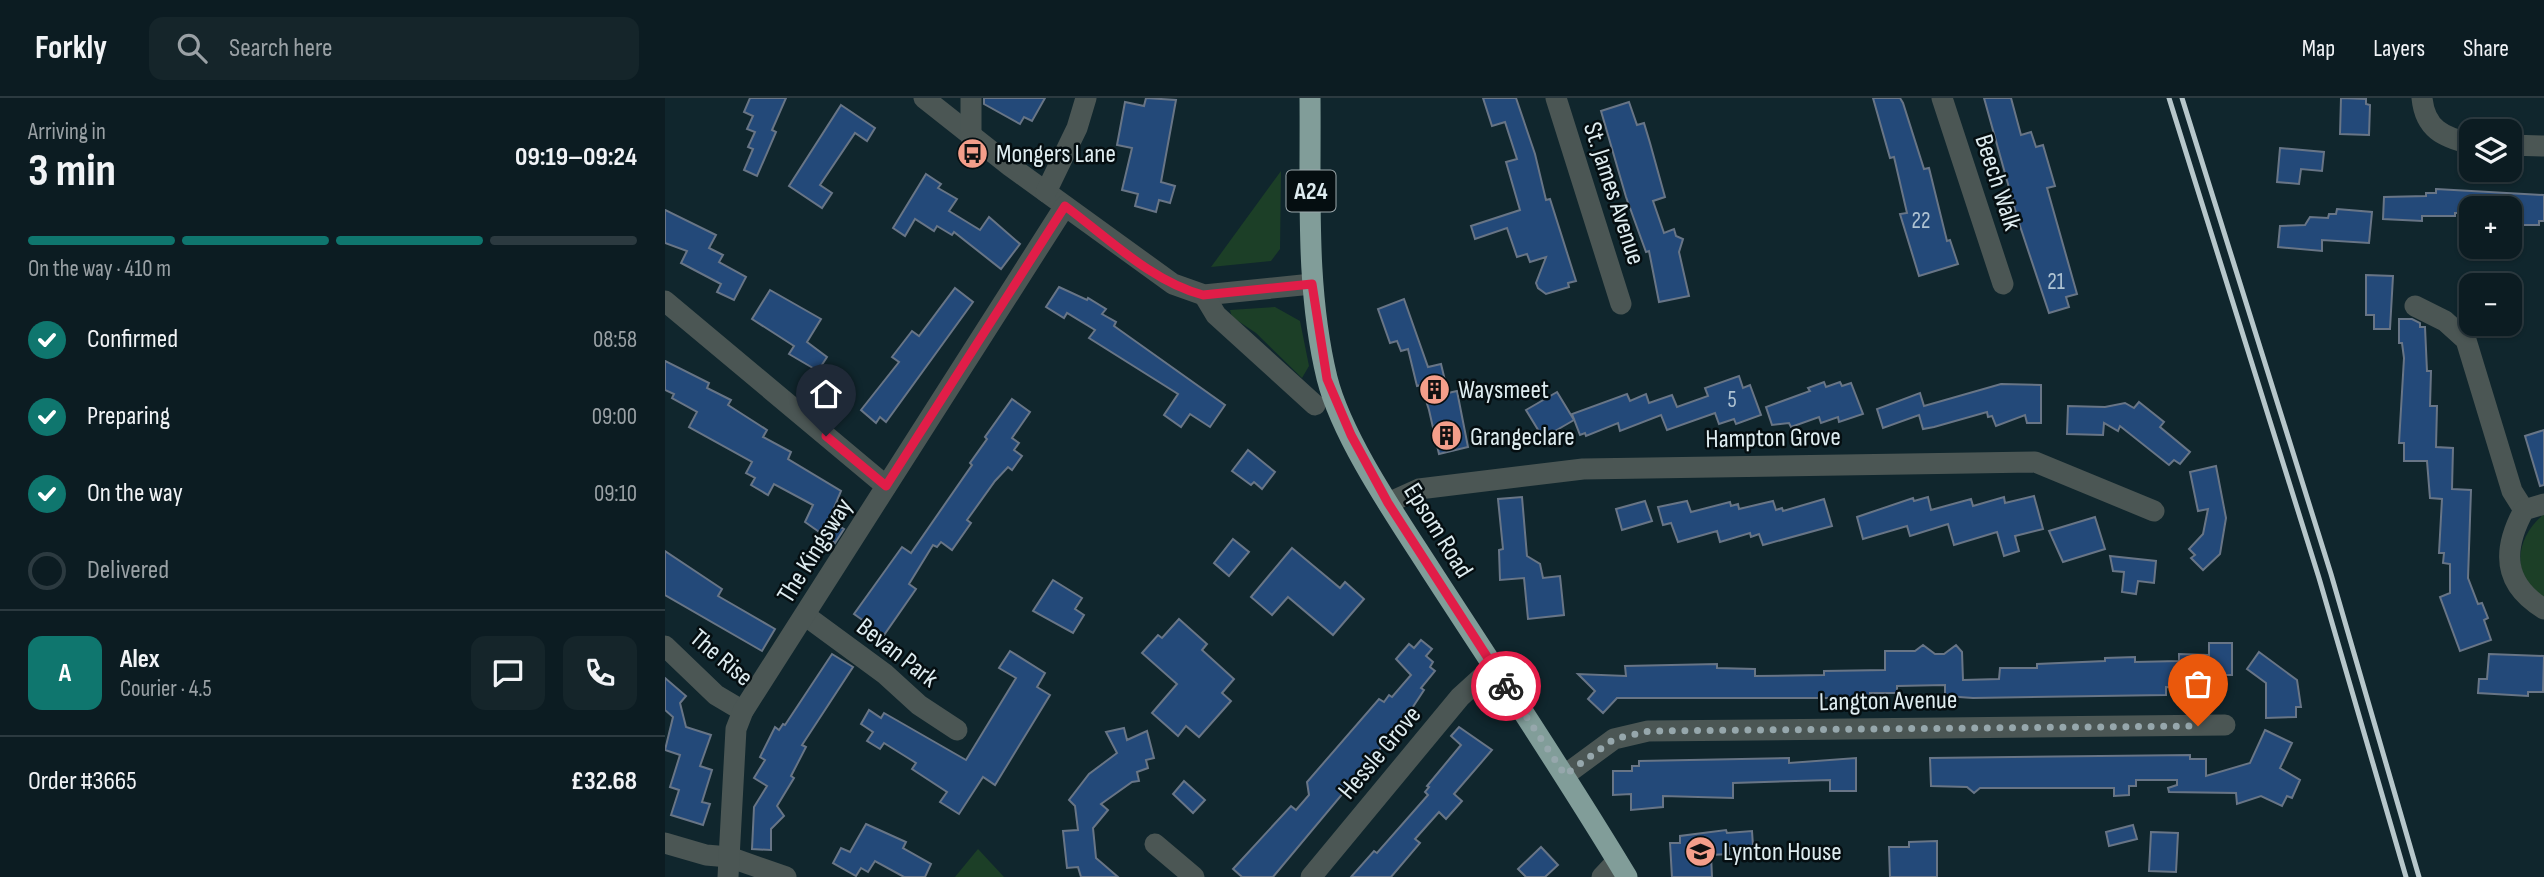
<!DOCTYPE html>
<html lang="en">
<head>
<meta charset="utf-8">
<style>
  :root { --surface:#0c1c22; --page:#15252a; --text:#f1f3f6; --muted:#9aa1a5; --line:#2c3a40; --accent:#0f766e }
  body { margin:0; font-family:"Sofia Sans Condensed",sans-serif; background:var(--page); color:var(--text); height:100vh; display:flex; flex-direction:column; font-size:26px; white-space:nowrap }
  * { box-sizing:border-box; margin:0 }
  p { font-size:23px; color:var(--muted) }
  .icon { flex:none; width:38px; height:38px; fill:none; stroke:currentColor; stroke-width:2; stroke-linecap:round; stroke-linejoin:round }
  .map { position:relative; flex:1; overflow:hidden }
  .side { display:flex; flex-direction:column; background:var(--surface); width:665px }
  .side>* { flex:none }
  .fabs { position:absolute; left:1794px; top:21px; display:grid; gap:14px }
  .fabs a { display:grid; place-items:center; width:63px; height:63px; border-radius:14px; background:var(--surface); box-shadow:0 2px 5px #0004,0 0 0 2px var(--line); font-size:35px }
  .pin { position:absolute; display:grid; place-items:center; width:60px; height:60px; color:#fff; margin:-72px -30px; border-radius:50% 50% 50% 0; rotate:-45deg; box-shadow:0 0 7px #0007 }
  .pin .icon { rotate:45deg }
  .courier { position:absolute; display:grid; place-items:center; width:70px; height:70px; margin:-35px; border:5px solid #e11d48; border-radius:50%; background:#fff; color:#222; box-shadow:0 2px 9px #0007 }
  .head em { font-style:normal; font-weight:700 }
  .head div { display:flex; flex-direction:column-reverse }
  .head { display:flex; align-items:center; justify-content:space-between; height:119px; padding:0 28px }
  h1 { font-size:46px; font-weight:700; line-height:52px }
  .bar { display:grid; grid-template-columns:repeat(4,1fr); gap:10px 7px; align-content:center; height:84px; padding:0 28px }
  .bar i { height:9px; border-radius:5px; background:var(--line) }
  .bar .current { background:var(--accent) }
  .bar p { grid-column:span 4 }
  .line { display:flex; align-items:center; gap:18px; padding:0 28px; border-top:2px solid var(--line) }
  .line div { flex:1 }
  .round { display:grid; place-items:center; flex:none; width:74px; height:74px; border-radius:14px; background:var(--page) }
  ol { padding:0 28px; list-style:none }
  li { display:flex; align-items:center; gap:21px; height:77px }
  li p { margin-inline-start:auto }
  li .icon { padding:7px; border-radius:50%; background:var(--accent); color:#fff; stroke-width:4 }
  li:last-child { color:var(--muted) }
  li i { width:38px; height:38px; border:4px solid var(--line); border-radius:50% }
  header { display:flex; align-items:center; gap:42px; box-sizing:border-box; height:98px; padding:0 35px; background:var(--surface); border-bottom:2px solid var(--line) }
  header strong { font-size:33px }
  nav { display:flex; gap:38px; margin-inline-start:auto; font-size:24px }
  .search { width:490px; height:63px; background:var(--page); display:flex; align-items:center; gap:18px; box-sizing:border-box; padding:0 24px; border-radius:14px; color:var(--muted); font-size:26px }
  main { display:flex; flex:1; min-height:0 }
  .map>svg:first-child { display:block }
  .green { fill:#1c3f27 }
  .building { fill:#234979; stroke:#687586; stroke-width:2 }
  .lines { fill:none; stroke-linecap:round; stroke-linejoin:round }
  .minor { stroke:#4b5654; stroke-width:21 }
  .highway { stroke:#819d99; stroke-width:21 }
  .rail { stroke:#b7c7cb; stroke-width:5 }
  .done { stroke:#96a7ac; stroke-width:7; stroke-dasharray:0 12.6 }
  .route { stroke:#e11d48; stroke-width:9 }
  .labels { text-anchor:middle; stroke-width:5; stroke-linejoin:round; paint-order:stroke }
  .number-label { font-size:23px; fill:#afc3d2 }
  .shield { fill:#050e11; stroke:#9da9ad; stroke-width:2 }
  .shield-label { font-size:24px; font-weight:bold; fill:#deecf0 }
  .poi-label { font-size:26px; fill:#deecf0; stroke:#050e11; text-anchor:start }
  .street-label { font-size:26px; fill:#deecf0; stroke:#050e11 }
</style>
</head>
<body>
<header>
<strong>Forkly</strong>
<div class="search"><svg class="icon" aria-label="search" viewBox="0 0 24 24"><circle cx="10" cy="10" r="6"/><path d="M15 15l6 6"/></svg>Search here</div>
<nav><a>Map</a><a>Layers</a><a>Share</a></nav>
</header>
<main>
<section class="side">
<div class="head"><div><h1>3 min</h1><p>Arriving in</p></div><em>09:19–09:24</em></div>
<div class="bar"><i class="current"></i><i class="current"></i><i class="current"></i><i></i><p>On the way · 410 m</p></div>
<ol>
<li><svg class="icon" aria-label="check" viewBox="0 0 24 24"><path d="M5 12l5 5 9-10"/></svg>Confirmed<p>08:58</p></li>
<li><svg class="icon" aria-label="check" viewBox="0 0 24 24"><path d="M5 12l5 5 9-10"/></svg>Preparing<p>09:00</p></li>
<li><svg class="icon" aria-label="check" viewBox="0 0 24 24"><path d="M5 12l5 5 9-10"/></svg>On the way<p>09:10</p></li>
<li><i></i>Delivered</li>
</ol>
<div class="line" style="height:126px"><b class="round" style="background:var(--accent);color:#fff">A</b><div><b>Alex</b><p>Courier · 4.5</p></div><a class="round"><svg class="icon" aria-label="chat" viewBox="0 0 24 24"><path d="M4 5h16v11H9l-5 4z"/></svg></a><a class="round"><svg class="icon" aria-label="phone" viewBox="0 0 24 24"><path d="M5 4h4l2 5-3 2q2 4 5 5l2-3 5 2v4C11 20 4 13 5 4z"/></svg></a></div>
<div class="line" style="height:91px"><div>Order #3665</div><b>£32.68</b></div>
</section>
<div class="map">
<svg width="1879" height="779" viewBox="0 0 1879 779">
  <rect width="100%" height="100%" fill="#10262d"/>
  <g class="green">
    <path d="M616,73L615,151L606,163L546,169Z"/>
    <path d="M610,209L635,223L644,268L637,280L591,235L567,219L565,212Z"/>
    <path d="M1879,416V502C1846,478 1849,441 1879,416Z"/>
    <path d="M313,751L339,779H290Z"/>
  </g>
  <g class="building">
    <path d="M85,0H121L107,32L111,34L92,78L79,72L88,51L83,49L90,34L82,31L88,18L79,14Z"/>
    <path d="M319,0H380L367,23L359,19L355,26L319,6Z"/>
    <path d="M481,0L511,2L496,84L510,88L505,105L494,102L491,114L470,108L473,96L457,92L467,50L452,47L460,4L479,8Z"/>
    <path d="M818,0H851L870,56L881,102L885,101L911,183L903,185L904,189L881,196L873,190L871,185L881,159L865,164L862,156L852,159L842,130L810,141L806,128L855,112L841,64L852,61L840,24L827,28Z"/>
    <path d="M1208,0H1235L1238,5L1259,71L1264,70L1282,143L1285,142L1293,166L1254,178L1235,116L1242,115L1229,59L1225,60Z"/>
    <path d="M1319,0H1346L1356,37L1366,34L1371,49L1378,47L1390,88L1382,90L1412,196L1401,199L1404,209L1384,215L1353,122Z"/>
    <path d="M1676,0L1701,1V6L1705,7L1704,37L1675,36Z"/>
    <path d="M964,4L972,27L979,25L985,45L1000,99L988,103L999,135L1009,131L1011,138L1018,141L1014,154L1024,198L994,204L984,153L981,154L961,99L936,13Z"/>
    <path d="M176,7L210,30L202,43L190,35L155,87L167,95L157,110L124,88Z"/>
    <path d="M1615,50L1659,54L1657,73L1636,71L1634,86L1612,84Z"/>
    <path d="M261,76L276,86L273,90L292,101L284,113L315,132L324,119L355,146L336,171L289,134L287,137L272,128L269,133L250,121L240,138L228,130Z"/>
    <path d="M1771,91L1879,97V123H1874V127H1854V122L1844,121V110H1806L1805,115H1790V118H1757V123L1718,121L1719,99L1761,98V95H1771Z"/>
    <path d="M1672,111L1707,114L1704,145L1657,142V153L1613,149L1615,128L1640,127L1645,119L1663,120L1664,116H1671Z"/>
    <path d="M0,112L51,137L44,150L58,157L54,164L81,179L69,202L52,194L56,186L16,165L22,153L0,145Z"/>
    <path d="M1701,177L1728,178L1725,231H1709V217H1701Z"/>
    <path d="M394,189L422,202L423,200L441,211L437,216L451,224L449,228L560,307L545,329L525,316L516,329L499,317L513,296L424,240L430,232L402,215L399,220L381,209Z"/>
    <path d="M290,190L308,204L221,324L215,319L211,325L196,312L234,264L227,259L247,233L254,238Z"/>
    <path d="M105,192L156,221L142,244L162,259L153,273L124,256L129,248L87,221Z"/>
    <path d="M739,201L763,269L776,266L783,295L792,293L803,349L774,356L764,312L756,287L752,288L743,251L736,253L732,243L725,245L713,211Z"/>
    <path d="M1734,221H1747L1755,225V229H1760L1762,273H1766L1765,308H1772L1771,349L1788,350L1787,391L1806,392L1803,480L1813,506L1817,505L1823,520L1819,522L1826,542L1795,553L1775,499L1785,495V466L1778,465L1779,455H1774L1777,401L1765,400L1762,363H1739V345H1734L1739,260L1737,245H1734Z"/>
    <path d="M0,263L44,285L42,290L66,302L63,307L102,332L98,339L126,354L123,361L176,393L164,422L179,431L170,445L140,424L148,407L109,386L103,397L86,387L90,380L81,375L87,364L24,329L32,314L7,300L9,296L0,292Z"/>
    <path d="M1074,278L1078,290L1085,287L1096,317L1071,326L1069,321L1054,326L1050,315L1002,332L996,317L955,333L953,325L921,338L920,335L915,337L907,316L962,296L965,303L981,296L984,305L1007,297L1012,309L1043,298L1040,290Z"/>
    <path d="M1159,284L1161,289L1175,284L1177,288L1186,285L1198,316L1174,324L1173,319L1156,325L1154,319L1126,329L1124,325L1107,327L1101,309L1145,293L1143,290Z"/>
    <path d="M1336,286L1376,287V325H1362L1360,317L1331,328L1327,318L1323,319L1322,314L1269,329L1258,331L1254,317L1218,330L1212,311L1255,295L1259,308Z"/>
    <path d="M892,294L909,322L878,340L861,312Z"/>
    <path d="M347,301L365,314L347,340L354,345L349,352L357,358L347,372L343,369L330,383L302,422L306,425L287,452L276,444L272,449L268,447L244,486L251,491L219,537L189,516L237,449L246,455L307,367L305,365L322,341L320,339Z"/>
    <path d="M1474,304L1499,324L1495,329L1525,354L1515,366L1509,362L1504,367L1455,328L1453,333L1439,325L1438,337L1402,336L1403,308L1440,309L1460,305L1469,310Z"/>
    <path d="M1879,332V387L1875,388L1860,338Z"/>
    <path d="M583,352L610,374L597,391L589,384L586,387L567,373Z"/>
    <path d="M1551,368L1561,420L1555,456L1538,472L1526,460L1530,457L1524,451L1538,436L1543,411L1533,413L1525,374Z"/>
    <path d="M1369,398L1378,431L1350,438L1354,453L1339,458L1332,434L1289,447L1283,426L1245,438L1242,428L1198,441L1192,419L1248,400L1249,403L1263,399L1266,412L1306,401L1308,408L1339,399L1340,405Z"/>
    <path d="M857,399L862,458L875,466L878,480L895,478L899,517L863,521L859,480L835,482L834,452L838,451L833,401Z"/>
    <path d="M1159,401L1167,428L1098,447L1094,436L1086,439L1085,435L1055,444L1052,433L1013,444L1006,425L998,427L993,409L1022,403L1026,414L1065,404L1066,408L1073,406L1074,411L1108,403L1111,412L1117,410L1118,413Z"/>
    <path d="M980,403L987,423L957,432L951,411Z"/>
    <path d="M1430,419L1440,451L1398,464L1384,433Z"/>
    <path d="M568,441L584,454L564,478L549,465Z"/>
    <path d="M627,450L675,490L680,484L699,501L668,537L623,499L607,517L586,499Z"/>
    <path d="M0,453L57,491L53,498L110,531L97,553L0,497Z"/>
    <path d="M1445,458L1491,463L1489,485L1473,483L1471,496L1457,494L1459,474L1448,473Z"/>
    <path d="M388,482L417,500L410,511L419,517L408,535L368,513Z"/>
    <path d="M514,521L542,546L537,552L569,581L557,595L566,603L534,639L521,628L513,638L487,615L512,586L477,555L493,537L497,540Z"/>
    <path d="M756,542L767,551L761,558L768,564L765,569L770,573L756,590L759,592L740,621L608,779H577L568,771L626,708L631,712L644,697L642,684L714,601L719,604L724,597L727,599L746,577L731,561L744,546L749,550Z"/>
    <path d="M1544,545H1567V577H1540V590L1501,589V597L1308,600L1280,598V587L1232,588V595H1205V600H952L938,615L923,601L930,593L913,576L961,578L960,568L1052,566V570L1090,571V578L1159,577V573L1220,572V553H1250L1258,547L1270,556H1279L1291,547L1297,554L1298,582L1334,581L1335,570H1372V566L1440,563V560L1470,559V564L1514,563V556L1544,557Z"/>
    <path d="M345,553L380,575L372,589L385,597L330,687L318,679L294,716L275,704L282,694L247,671L251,665L219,645L215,651L202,643L208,634L196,626L204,612L216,620L219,615L301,662L351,580L334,570Z"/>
    <path d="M1594,554L1632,582L1636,609H1631V619L1601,620V585L1582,571Z"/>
    <path d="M167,556L188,569L137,647L141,649L126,678L129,680L112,708L119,718L106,731V752L87,751L89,709L102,688L89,680L100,662L95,659L110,629L114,632L118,626L120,627Z"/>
    <path d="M1824,556L1879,558L1878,594H1863V598L1813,595L1814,581H1822Z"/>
    <path d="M0,580L21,598L15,605L21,629L46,637L35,668L47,672L37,704L45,706L38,727L6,717L14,692L5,689L15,657L0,652L8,619L0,612Z"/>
    <path d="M794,629L827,652L789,696L797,703L781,721L774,714L750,741L755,745L726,779H686L709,753L712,755L763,697L760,694L764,689L762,688L796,647L786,638Z"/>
    <path d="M459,630L462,642L482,633L489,660L481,662L483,670L472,674L474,683L467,684L436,706L443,712L428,730L431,760L453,779H416L413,769L402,770L398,733L413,732L410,708L404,702L424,676L452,655L441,634Z"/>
    <path d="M1600,632L1627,645L1615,670L1635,682L1627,700L1622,698L1617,708L1596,698L1572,706L1571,695L1504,694L1503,690L1512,687V682H1471V688H1464V697L1449,698V690H1315L1309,695L1302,689L1266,688L1265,660L1525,657V661H1541V678L1585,665Z"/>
    <path d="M1124,660V665L1191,660V693H1165V682L1068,685V700L998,698V709L966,712V696L948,697V673H967V668H974V663Z"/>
    <path d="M519,683L540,702L528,715L508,696Z"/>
    <path d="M201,726L241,744L238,750L266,766L260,779H239L210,763L203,774L196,770L191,778L168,765L176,750L185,754Z"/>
    <path d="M1468,727L1472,741L1444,748L1441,734Z"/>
    <path d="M1061,732L1062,735L1087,733L1088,748L1064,750V756L1046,757L1047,779H1007L1005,745H1015V738Z"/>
    <path d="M1486,734L1513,735L1511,774L1484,773Z"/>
    <path d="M1272,743V779H1225L1224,749H1244V744Z"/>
    <path d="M876,749L893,767L880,779H861L853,771Z"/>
  </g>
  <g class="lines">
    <g class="minor">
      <path d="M259,0L345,68L508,186L539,197L647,186"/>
      <path d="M891,0L956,206"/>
      <path d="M1277,0L1338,186"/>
      <path d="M1757,0C1760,31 1778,39 1806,46"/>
      <path d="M306,39V0"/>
      <path d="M1844,47L1879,48"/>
      <path d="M381,94L412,30L421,0"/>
      <path d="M539,197L551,217L650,307"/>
      <path d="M0,203L221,388"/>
      <path d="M1750,208L1780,223L1801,242L1847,393L1859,412"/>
      <path d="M723,405L754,391L918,371L1370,364L1489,413"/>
      <path d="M1879,406L1859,412C1837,452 1838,486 1879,511"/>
      <path d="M141,518L220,576L254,607L292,632"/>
      <path d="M0,548L51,597L78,613"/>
      <path d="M900,677L949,641L983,633L1560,627"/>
      <path d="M0,745L41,757L64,759L121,779"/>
      <path d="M490,746L529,779"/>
      <path d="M63,779L71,631L78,613L400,108"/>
      <path d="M646,779L795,599L828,569"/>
      <path d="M937,779L952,763"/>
    </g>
    <path class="highway" d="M645,0C646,93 640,189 662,280C677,340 731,418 765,471C831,573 899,674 962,779"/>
    <g class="rail">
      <path d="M1504,0L1654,480L1741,779"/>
      <path d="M1517,0L1666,476L1754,779"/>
    </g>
  </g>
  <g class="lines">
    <path class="done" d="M841,588L900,677L949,641L984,633L1533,628"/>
    <path class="route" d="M161,338L221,388L400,108C442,139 487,184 538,197L647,186L662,281L686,337L723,405L841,588"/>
  </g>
  <defs>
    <symbol id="bus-disc" viewBox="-11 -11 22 22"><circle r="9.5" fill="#f49e8a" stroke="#050e11"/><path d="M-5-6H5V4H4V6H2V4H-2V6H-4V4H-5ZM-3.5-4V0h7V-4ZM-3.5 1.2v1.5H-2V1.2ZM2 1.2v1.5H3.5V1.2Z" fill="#111"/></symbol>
    <symbol id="building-disc" viewBox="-11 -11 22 22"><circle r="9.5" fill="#f49e8a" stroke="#050e11"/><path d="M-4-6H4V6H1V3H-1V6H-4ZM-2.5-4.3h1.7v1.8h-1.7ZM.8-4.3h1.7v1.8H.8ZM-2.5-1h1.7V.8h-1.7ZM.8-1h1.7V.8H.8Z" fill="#111"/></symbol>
    <symbol id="school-disc" viewBox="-11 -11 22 22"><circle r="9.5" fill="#f49e8a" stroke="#050e11"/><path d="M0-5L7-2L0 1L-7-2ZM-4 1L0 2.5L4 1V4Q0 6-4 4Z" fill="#111"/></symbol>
  </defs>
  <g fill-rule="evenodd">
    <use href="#bus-disc" x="290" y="38" width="35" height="35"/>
    <use href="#building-disc" x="752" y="274" width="35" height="35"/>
    <use href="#building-disc" x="764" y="320" width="35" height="35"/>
    <use href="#school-disc" x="1018" y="736" width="35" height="35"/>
  </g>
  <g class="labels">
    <g class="number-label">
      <text x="1256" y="130">22</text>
      <text x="1391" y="191">21</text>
      <text x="1067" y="309">5</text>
    </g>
    <rect class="shield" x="621.5" y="72.5" width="49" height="41" rx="5"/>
    <g class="shield-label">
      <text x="646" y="101">A24</text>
    </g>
    <g class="poi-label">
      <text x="331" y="64">Mongers Lane</text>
      <text x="793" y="300">Waysmeet</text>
      <text x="805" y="347">Grangeclare</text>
      <text x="1058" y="762">Lynton House</text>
    </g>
    <g class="street-label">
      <text transform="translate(1334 84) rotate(72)" y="9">Beech Walk</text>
      <text transform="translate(950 95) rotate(72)" y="9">St. James Avenue</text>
      <text transform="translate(1108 339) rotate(-1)" y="9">Hampton Grove</text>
      <text transform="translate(774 432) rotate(58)" y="9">Epsom Road</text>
      <text transform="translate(149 452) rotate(-58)" y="9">The Kingsway</text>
      <text transform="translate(233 554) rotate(38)" y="9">Bevan Park</text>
      <text transform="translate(57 559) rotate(40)" y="9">The Rise</text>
      <text transform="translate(1223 602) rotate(-1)" y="9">Langton Avenue</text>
      <text transform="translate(714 654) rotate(-50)" y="9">Hessle Grove</text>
    </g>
  </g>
</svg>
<div class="fabs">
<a><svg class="icon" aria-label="layers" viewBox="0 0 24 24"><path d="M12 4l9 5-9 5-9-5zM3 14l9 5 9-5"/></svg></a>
<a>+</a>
<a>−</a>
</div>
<div class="pin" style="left:1533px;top:628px;background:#ea580c"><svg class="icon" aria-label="bag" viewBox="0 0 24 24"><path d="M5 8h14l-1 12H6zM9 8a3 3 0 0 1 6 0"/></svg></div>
<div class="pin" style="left:161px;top:338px;background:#1f2937"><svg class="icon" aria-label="home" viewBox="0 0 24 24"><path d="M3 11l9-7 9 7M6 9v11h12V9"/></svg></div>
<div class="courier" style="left:841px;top:588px"><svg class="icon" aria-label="bike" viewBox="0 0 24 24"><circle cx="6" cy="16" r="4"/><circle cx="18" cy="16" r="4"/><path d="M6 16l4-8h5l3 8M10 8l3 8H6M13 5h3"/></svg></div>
</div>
</main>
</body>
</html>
